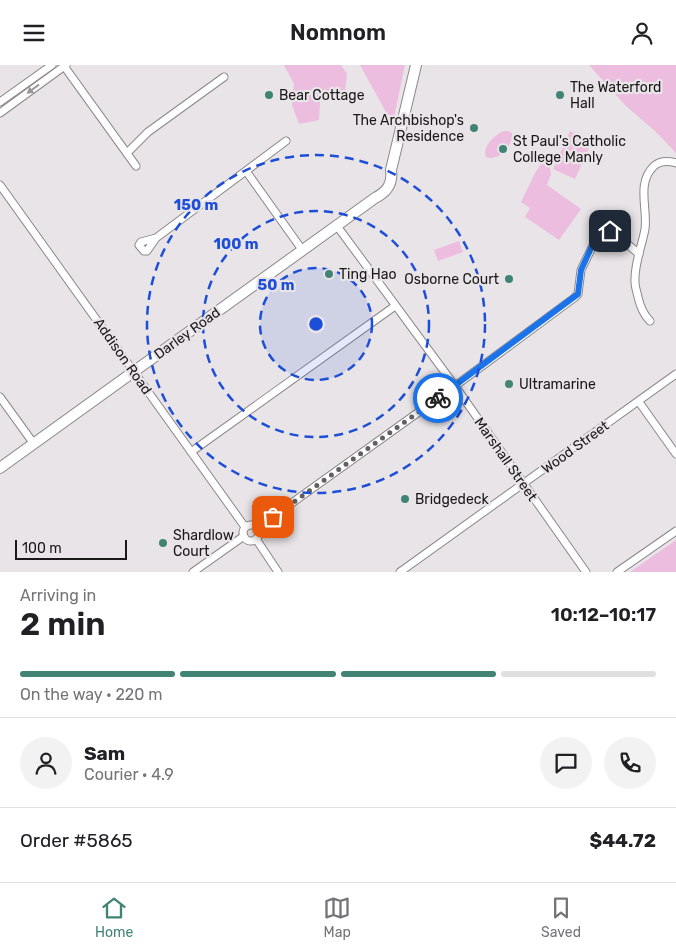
<!DOCTYPE html>
<html lang="en">
<head>
<meta charset="utf-8">
<style>
  :root { --surface:#fff; --page:#f2f2f2; --text:#202124; --muted:#757577; --line:#e0e0e0; --accent:#418475 }
  body { margin:0; font-family:Rubik,sans-serif; background:var(--page); color:var(--text); height:100vh; display:flex; flex-direction:column; font-size:19px; white-space:nowrap }
  * { box-sizing:border-box; margin:0 }
  p { font-size:16px; color:var(--muted) }
  .icon { flex:none; width:28px; height:28px; fill:none; stroke:currentColor; stroke-width:2; stroke-linecap:round; stroke-linejoin:round }
  .map { position:relative; height:507px; overflow:hidden }
  .details { display:flex; flex-direction:column; background:var(--surface); flex:1 }
  .details>* { flex:none }
  .scale { position:absolute; left:15px; bottom:12px; width:112px; box-sizing:border-box; padding-left:5px; border:2px solid #1a1819; border-top:0; font-size:14px; line-height:18px; white-space:nowrap; color:#1a1819; -webkit-text-stroke:4px #e8e4e7; paint-order:stroke }
  .pin { position:absolute; display:grid; place-items:center; width:42px; height:42px; color:#fff; margin:-21px; border-radius:10px; box-shadow:0 2px 8px #0006 }
  .courier { position:absolute; display:grid; place-items:center; width:50px; height:50px; margin:-25px; border:4px solid #1a73e8; border-radius:50%; background:#fff; color:#222; box-shadow:0 1px 6px #0007 }
  .summary em { font-style:normal; font-weight:600 }
  .summary div { display:flex; flex-direction:column-reverse }
  .summary { display:flex; align-items:center; justify-content:space-between; height:85px; padding:0 20px }
  h1 { font-size:32px; font-weight:600; line-height:38px }
  .bar { display:grid; grid-template-columns:repeat(4,1fr); gap:8px 5px; align-content:center; height:60px; padding:0 20px }
  .bar i { height:6px; border-radius:4px; background:var(--line) }
  .bar .on { background:var(--accent) }
  .bar p { grid-column:span 4 }
  .line { display:flex; align-items:center; gap:12px; padding:0 20px; border-top:1px solid var(--line) }
  .line div { flex:1 }
  .round { display:grid; place-items:center; flex:none; width:52px; height:52px; border-radius:26px; background:var(--page) }
  header { display:flex; justify-content:space-between; align-items:center; height:65px; padding:0 20px; background:var(--surface); font-size:22px; font-weight:600 }
  .dock { display:flex; justify-content:space-around; align-items:center; height:70px; border-top:1px solid var(--line); background:var(--surface); font-size:14px; color:var(--muted) }
  .dock a { display:grid; justify-items:center; gap:2px }
  .dock .on { color:var(--accent) }
  .map>svg:first-child { display:block }
  .green { fill:#edbddf }
  .lines { fill:none; stroke-linecap:round; stroke-linejoin:round }
  .street-casing { stroke:#8c888b; stroke-width:9 }
  .secondary-casing { stroke:#8c888b; stroke-width:12 }
  .street { stroke:#fff; stroke-width:7 }
  .secondary { stroke:#fff; stroke-width:10 }
  .oneway { fill:#989798 }
  .done { stroke:#625f61; stroke-width:5; stroke-dasharray:0 9 }
  .route { stroke:#1a73e8; stroke-width:6 }
  .ring { fill:none; stroke:#1d4ed8; stroke-width:2.5; stroke-dasharray:9 6 }
  .poi-dot { fill:#418475; stroke:#e8e4e7; stroke-width:2 }
  .labels { text-anchor:middle; stroke-width:4.5; stroke-linejoin:round; paint-order:stroke }
  .poi-label { font-size:14px; fill:#1a1819; stroke:#e8e4e7; text-anchor:start }
  .street-label { font-size:14px; fill:#1a1819; stroke:#e8e4e7 }
  .centre { fill:#1d4ed8; stroke:#e8e4e7; stroke-width:2.5 }
  .ring-label { font-size:15px; text-anchor:middle; font-weight:bold; fill:#1d4ed8; stroke:#e8e4e7; stroke-width:4.5; stroke-linejoin:round; paint-order:stroke }
</style>
</head>
<body>
<header><svg class="icon" aria-label="menu" viewBox="0 0 24 24"><path d="M4 6h16M4 12h16M4 18h16"/></svg>Nomnom<svg class="icon" aria-label="person" viewBox="0 0 24 24"><circle cx="12" cy="8" r="4"/><path d="M4 21q1-7 8-7t8 7"/></svg></header>
<div class="map">
<svg width="676" height="507" viewBox="0 0 676 507">
  <rect width="100%" height="100%" fill="#e8e4e7"/>
  <g class="green">
    <path d="M284,0H341L347,9L345,26L320,36L319,55L299,59L292,40L294,19Z"/>
    <path d="M360,0H405L394,52H390L387,49Z"/>
    <path d="M589,0H676V88L657,68L625,40Z"/>
    <path d="M503,66H508L512,68C513,81 499,97 486,92C482,81 494,71 503,66Z"/>
    <path d="M570,66L592,76L575,114L553,104Z"/>
    <path d="M545,93L548,94L551,109L547,120L581,144L559,175L525,152L530,143L521,137L535,108Z"/>
    <path d="M459,176L463,187L438,196L434,185Z"/>
    <path d="M676,475V507H630Z"/>
  </g>
  <g class="lines">
    <defs>
      <g id="street">
        <path d="M64,1L136,101"/>
        <path d="M0,37L52,0"/>
        <path d="M0,48L66,0"/>
        <path d="M127,88L148,67L224,12"/>
        <path d="M246,106L303,186"/>
        <path d="M0,120L245,462"/>
        <path d="M337,161L455,321L586,507"/>
        <path d="M156,173L141,177L139,180L144,186H147L156,173L286,76"/>
        <path d="M650,256C643,249 640,241 638,232C637,227 635,222 635,217C634,199 642,181 645,164C648,144 636,118 654,101C660,96 669,96 676,98"/>
        <path d="M0,332L34,379"/>
        <path d="M639,337L676,389"/>
        <path d="M191,387L395,241"/>
        <circle cx="251" cy="468" r="8"/>
        <path d="M257,463L455,321L574,233L578,229L581,205L599,168L605,164L611,165L639,189"/>
        <path d="M256,474L278,507"/>
        <path d="M193,507L244,471"/>
        <path d="M400,507L676,309"/>
        <path d="M617,507L676,466"/>
      </g>
      <path id="secondary" d="M0,403L375,133C387,127 393,119 391,105L416,0"/>
    </defs>
    <use href="#street" class="street-casing"/>
    <use href="#secondary" class="secondary-casing"/>
    <use href="#street" class="street"/>
    <use href="#secondary" class="secondary"/>
  </g>
  <defs><path id="oneway-solid" d="M-6-.8H1V-3.2L6.5 0L1 3.2V.8H-6Z" transform="scale(1.25)"/></defs>
  <use class="oneway" href="#oneway-solid" transform="translate(33 24) rotate(144)"/>
  <g class="lines">
    <path class="done" d="M273,452L438,333"/>
    <path class="route" d="M438,333L578,229L581,205L598,168L605,164L610,166"/>
  </g>
  <circle cx="316" cy="259" r="56" fill="#1d4ed8" fill-opacity=".12"/>
  <g class="ring">
    <circle cx="316" cy="259" r="56"/>
    <circle cx="316" cy="259" r="113"/>
    <circle cx="316" cy="259" r="169"/>
  </g>
  <g class="poi-dot">
    <circle cx="269" cy="30" r="5"/>
    <circle cx="560" cy="30" r="5"/>
    <circle cx="474" cy="63" r="5"/>
    <circle cx="503" cy="84" r="5"/>
    <circle cx="329" cy="209" r="5"/>
    <circle cx="509" cy="214" r="5"/>
    <circle cx="509" cy="319" r="5"/>
    <circle cx="405" cy="434" r="5"/>
    <circle cx="163" cy="478" r="5"/>
  </g>
  <g class="labels">
    <g class="poi-label">
      <text x="570" y="27">The Waterford<tspan x="570" dy="16">Hall</tspan></text>
      <text x="279" y="35">Bear Cottage</text>
      <text x="464" y="60" text-anchor="end">The Archbishop's<tspan x="464" dy="16">Residence</tspan></text>
      <text x="513" y="81">St Paul's Catholic<tspan x="513" dy="16">College Manly</tspan></text>
      <text x="339" y="214">Ting Hao</text>
      <text x="499" y="219" text-anchor="end">Osborne Court</text>
      <text x="519" y="324">Ultramarine</text>
      <text x="415" y="439">Bridgedeck</text>
      <text x="173" y="475">Shardlow<tspan x="173" dy="16">Court</tspan></text>
    </g>
    <g class="street-label">
      <text transform="translate(187 268) rotate(-36)" y="5">Darley Road</text>
      <text transform="translate(123 291) rotate(55)" y="5">Addison Road</text>
      <text transform="translate(575 382) rotate(-36)" y="5">Wood Street</text>
      <text transform="translate(506 394) rotate(55)" y="5">Marshall Street</text>
    </g>
  </g>
  <circle cx="316" cy="259" r="8" class="centre"/>
  <g class="ring-label">
    <text x="196" y="145">150 m</text>
    <text x="236" y="184">100 m</text>
    <text x="276" y="225">50 m</text>
  </g>
</svg>
<div class="scale">100 m</div>
<div class="pin" style="left:273px;top:452px;background:#ea580c"><svg class="icon" aria-label="bag" viewBox="0 0 24 24"><path d="M5 8h14l-1 12H6zM9 8a3 3 0 0 1 6 0"/></svg></div>
<div class="pin" style="left:610px;top:166px;background:#1f2937"><svg class="icon" aria-label="home" viewBox="0 0 24 24"><path d="M3 11l9-7 9 7M6 9v11h12V9"/></svg></div>
<div class="courier" style="left:438px;top:333px"><svg class="icon" aria-label="bike" viewBox="0 0 24 24"><circle cx="6" cy="16" r="4"/><circle cx="18" cy="16" r="4"/><path d="M6 16l4-8h5l3 8M10 8l3 8H6M13 5h3"/></svg></div>
</div>
<section class="details">
<div class="summary"><div><h1>2 min</h1><p>Arriving in</p></div><em>10:12–10:17</em></div>
<div class="bar"><i class="on"></i><i class="on"></i><i class="on"></i><i></i><p>On the way · 220 m</p></div>
<div class="line" style="height:90px"><a class="round"><svg class="icon" aria-label="person" viewBox="0 0 24 24"><circle cx="12" cy="8" r="4"/><path d="M4 21q1-7 8-7t8 7"/></svg></a><div><b>Sam</b><p>Courier · 4.9</p></div><a class="round"><svg class="icon" aria-label="chat" viewBox="0 0 24 24"><path d="M4 5h16v11H9l-5 4z"/></svg></a><a class="round"><svg class="icon" aria-label="phone" viewBox="0 0 24 24"><path d="M5 4h4l2 5-3 2q2 4 5 5l2-3 5 2v4C11 20 4 13 5 4z"/></svg></a></div>
<div class="line" style="height:65px"><div>Order #5865</div><b>$44.72</b></div>
</section>
<nav class="dock">
<a class="on"><svg class="icon" aria-label="home" viewBox="0 0 24 24"><path d="M3 11l9-7 9 7M6 9v11h12V9"/></svg>Home</a>
<a><svg class="icon" aria-label="map" viewBox="0 0 24 24"><path d="M3 6l6-2 6 2 6-2v14l-6 2-6-2-6 2zM9 4v14M15 6v14"/></svg>Map</a>
<a><svg class="icon" aria-label="saved" viewBox="0 0 24 24"><path d="M7 4h10v16l-5-4-5 4z"/></svg>Saved</a>
</nav>
</body>
</html>
